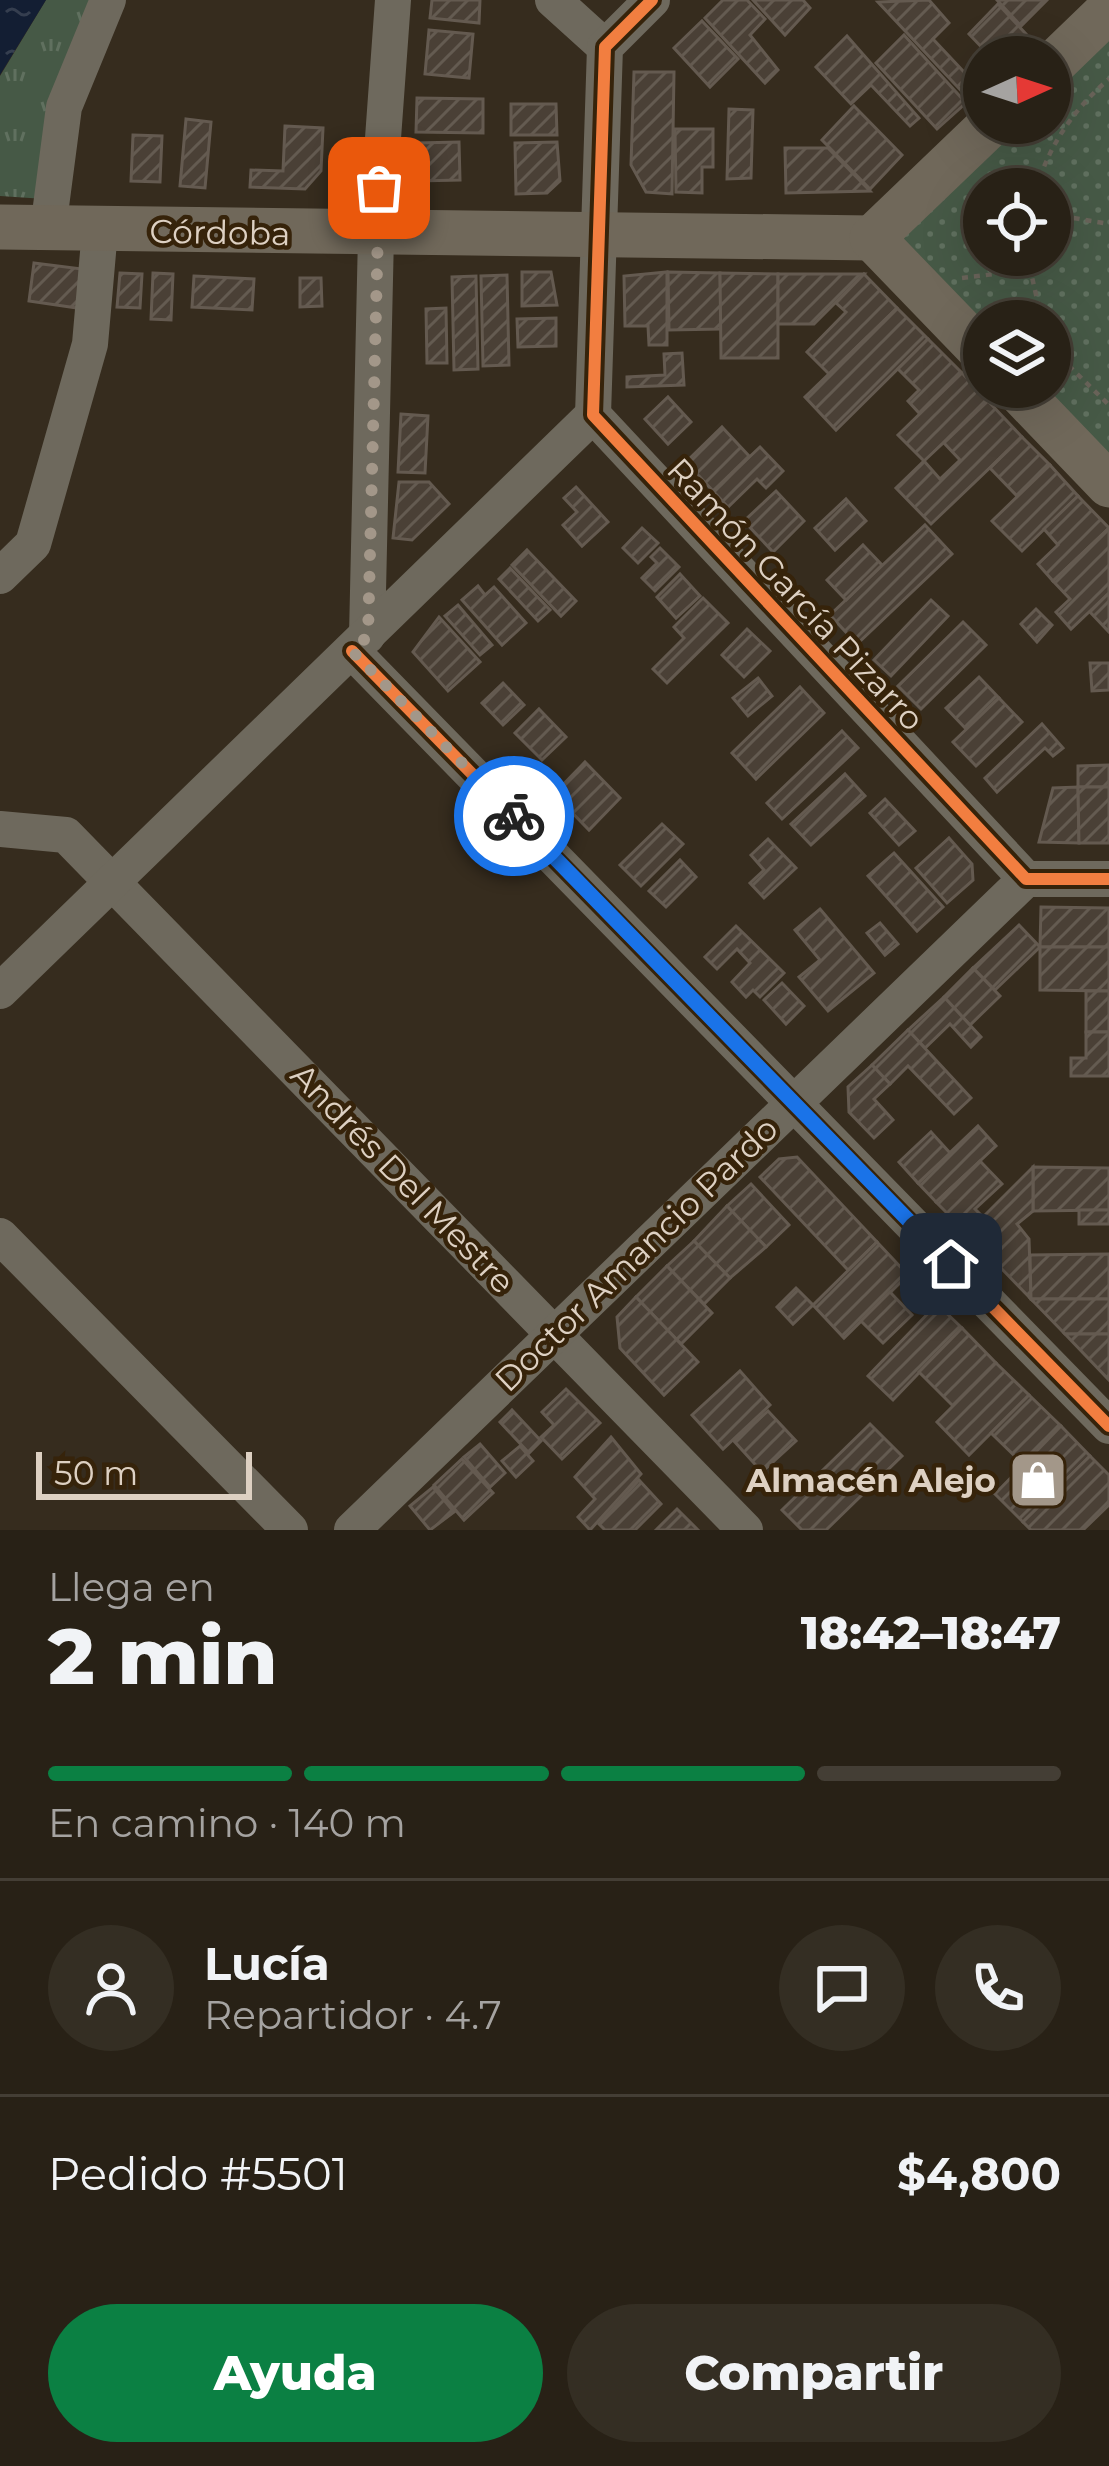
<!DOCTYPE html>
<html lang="es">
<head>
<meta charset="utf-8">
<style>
  :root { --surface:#282116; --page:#342e23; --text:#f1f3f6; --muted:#a5a3a1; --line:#443e35; --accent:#0b8043 }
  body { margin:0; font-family:Montserrat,sans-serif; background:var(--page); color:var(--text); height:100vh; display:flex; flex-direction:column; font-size:45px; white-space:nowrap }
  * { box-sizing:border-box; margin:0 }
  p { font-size:39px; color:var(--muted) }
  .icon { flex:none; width:66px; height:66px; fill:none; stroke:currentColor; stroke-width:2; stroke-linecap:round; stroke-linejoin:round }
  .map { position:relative; height:1530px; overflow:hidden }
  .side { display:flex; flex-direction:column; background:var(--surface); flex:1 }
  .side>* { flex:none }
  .needle { width:78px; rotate:87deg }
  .buttons { position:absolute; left:963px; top:36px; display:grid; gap:24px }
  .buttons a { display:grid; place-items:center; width:108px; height:108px; border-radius:50%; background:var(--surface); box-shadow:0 12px 48px #0002,0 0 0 3px var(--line); font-size:60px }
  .scale { position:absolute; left:36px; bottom:30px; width:216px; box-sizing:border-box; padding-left:12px; border:6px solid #ddd0c2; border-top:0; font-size:33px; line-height:42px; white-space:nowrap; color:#ddd0c2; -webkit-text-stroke:9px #36230a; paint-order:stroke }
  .pin { position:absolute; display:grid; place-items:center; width:102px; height:102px; color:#fff; margin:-51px; border-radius:24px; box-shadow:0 6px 18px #0006 }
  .courier { position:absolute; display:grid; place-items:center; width:120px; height:120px; margin:-60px; border:9px solid #1a73e8; border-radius:50%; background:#fff; color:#222; box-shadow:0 3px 15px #0007 }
  .headline em { font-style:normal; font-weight:800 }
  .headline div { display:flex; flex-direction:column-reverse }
  .headline { display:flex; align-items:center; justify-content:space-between; height:204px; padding:0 48px }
  h1 { font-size:78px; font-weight:800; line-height:90px }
  .bar { display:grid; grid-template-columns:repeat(4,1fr); gap:18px 12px; align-content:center; height:144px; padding:0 48px }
  .bar i { height:15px; border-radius:9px; background:var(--line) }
  .bar .active { background:var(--accent) }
  .bar p { grid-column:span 4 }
  .line { display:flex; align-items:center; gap:30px; padding:0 48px; border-top:3px solid var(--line) }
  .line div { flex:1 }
  .round { display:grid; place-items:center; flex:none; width:126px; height:126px; border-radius:63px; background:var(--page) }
  .cta { display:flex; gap:24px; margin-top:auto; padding:24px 48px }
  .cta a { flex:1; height:138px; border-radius:72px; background:var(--accent); color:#fff; font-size:48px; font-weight:800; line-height:138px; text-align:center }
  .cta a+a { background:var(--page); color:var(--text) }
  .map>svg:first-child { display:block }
  .grass { fill:url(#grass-tufts) }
  .park { fill:url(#park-dots); fill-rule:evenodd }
  .water { fill:url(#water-ripples) }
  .building { fill:url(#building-hatch); stroke:#645a50; stroke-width:3 }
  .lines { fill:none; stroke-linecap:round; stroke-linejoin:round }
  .path { stroke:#696359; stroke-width:4.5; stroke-dasharray:6 6; stroke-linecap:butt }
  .minor { stroke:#6e695d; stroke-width:36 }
  .major { stroke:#70685a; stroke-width:45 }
  .cycleway-casing { stroke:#36230a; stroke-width:20 }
  .cycleway { stroke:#f27e40; stroke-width:12 }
  .done { stroke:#a39789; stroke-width:12; stroke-dasharray:0 21.6 }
  .route { stroke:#1a73e8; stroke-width:15 }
  .labels { text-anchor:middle; stroke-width:9; stroke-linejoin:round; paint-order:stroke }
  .street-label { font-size:33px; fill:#ddd0c2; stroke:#36230a }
  .poi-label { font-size:33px; font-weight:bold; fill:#ddd0c2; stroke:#36230a; text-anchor:end }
</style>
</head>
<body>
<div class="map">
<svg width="1109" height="1530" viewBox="0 0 1109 1530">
  <defs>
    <pattern id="grass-tufts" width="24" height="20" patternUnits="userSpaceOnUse" patternTransform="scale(3)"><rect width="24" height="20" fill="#465946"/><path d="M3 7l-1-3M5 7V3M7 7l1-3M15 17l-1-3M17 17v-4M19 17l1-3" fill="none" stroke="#60705f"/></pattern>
    <pattern id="park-dots" width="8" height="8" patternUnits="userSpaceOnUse" patternTransform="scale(3)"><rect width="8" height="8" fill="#465946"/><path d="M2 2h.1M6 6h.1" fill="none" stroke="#60705f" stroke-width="1.8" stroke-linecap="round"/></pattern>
    <pattern id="water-ripples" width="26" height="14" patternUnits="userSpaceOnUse" patternTransform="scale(3)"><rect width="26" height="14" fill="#131e33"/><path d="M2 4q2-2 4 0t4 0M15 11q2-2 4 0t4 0" fill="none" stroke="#353e4f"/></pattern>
    <pattern id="building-hatch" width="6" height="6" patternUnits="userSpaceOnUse" patternTransform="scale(3)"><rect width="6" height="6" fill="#4a4036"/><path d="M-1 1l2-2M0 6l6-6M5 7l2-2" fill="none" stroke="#645b51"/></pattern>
  </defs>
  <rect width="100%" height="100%" fill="#362c1e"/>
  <path class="grass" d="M46,0H99L45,199L0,196V76Z"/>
  <path class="park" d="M1109,26V467L1033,387H1050V321H984V335L891,237L1009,123H1050V84ZM984,189H1050V255H984Z"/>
  <path class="water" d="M0,0H46L0,75Z"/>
  <g class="building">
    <path d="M432,0H480L479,23L430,18Z"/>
    <path d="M723,0H747L765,19L750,35L778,70L765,83L705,18Z"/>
    <path d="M753,0H803L810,8L785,35Z"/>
    <path d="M929,0L949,23L933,39L978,87L967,97L878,2Z"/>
    <path d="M997,0H1047L1021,26Z"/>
    <path d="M998,4L1026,34L1004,57H991L969,34Z"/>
    <path d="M702,21L738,59L710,87L674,48Z"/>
    <path d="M429,30L473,34L469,78L425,74Z"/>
    <path d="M904,35L966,103L937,129L876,63Z"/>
    <path d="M847,36L919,118L910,126L871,85L851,104L816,67Z"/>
    <path d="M634,72H674L672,194L646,192L631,165Z"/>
    <path d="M417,98L483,99V133L416,132Z"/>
    <path d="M511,104H556L557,135H511Z"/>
    <path d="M854,106L902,155L870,189L822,140Z"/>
    <path d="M729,109L753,110L751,178L727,179Z"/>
    <path d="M186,119L211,122L205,188L180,186Z"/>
    <path d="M285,126L323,128L321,171L305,189L250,187L251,170L283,171Z"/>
    <path d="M675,129H713V167H702V193L676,192Z"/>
    <path d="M133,135L162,136L160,182L131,181Z"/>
    <path d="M459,142L460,180L417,181V143Z"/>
    <path d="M557,142L560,181L547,193L516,194L515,143Z"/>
    <path d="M785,148H828L870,191L786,193Z"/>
    <path d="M34,263L82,269L77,308L29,301Z"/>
    <path d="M522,272H551L557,305L522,306Z"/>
    <path d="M667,272V345H649L648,326H625L624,276Z"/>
    <path d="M668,272L720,273L721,329L669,330Z"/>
    <path d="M120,273L142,274L140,308L117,307Z"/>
    <path d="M153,273L173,274L171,320L151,319Z"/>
    <path d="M720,273L778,274V358H721Z"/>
    <path d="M778,274H864L814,324H778Z"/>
    <path d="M864,274L897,308L829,374L807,352L846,312L836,303Z"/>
    <path d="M507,275L509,365L483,366L481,276Z"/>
    <path d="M194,276L254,279L252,310L192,307Z"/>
    <path d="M476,276L478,369L454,370L452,277Z"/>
    <path d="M300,278H321L322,306L300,307Z"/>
    <path d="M446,308L447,363H427L426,309Z"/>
    <path d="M897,308L928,339L836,430L805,397Z"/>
    <path d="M556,318V346L518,347L517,319Z"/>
    <path d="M928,339L962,373L920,414L908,401L919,390L898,369Z"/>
    <path d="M682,353L684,385L627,387V377L665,375L664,354Z"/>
    <path d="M962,373L988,401L924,461L898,435Z"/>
    <path d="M668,397L691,422L668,444L645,419Z"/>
    <path d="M988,401L1022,437L931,524L896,488L924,461L940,479L960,460L944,443Z"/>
    <path d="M401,414L428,416L425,473L398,472Z"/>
    <path d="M722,427L749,456L713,491L686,462Z"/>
    <path d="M1022,437L1050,465L1018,497L990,468Z"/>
    <path d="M760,447L783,471L766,488L757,479L728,507L713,491Z"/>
    <path d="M1050,465L1078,496L1022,551L992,521Z"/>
    <path d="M399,482H429L449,504L412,540L393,538Z"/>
    <path d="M576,487L608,522L582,546L563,525L577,512L564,498Z"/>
    <path d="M776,491L804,521L773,552L744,521Z"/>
    <path d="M1078,496L1109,528L1053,581L1038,564L1058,545L1044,529Z"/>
    <path d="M846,499L866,521L835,550L815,528Z"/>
    <path d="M925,525L952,554L857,644L830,615Z"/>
    <path d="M642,528L658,543L638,563L623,548Z"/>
    <path d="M1109,528V593L1071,629L1056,612L1070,599L1053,581Z"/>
    <path d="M863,545L882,565L846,600L827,580Z"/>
    <path d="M660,548L679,567L655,591L642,578L657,563L651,557Z"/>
    <path d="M527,550L576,601L561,616L512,565Z"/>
    <path d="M510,568L550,610L538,621L499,579Z"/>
    <path d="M680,574L700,596L676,618L657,597Z"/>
    <path d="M478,586L485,595L494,587L526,623L502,645L462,600Z"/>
    <path d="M1109,593V632L1090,612Z"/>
    <path d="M703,598L728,623L667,683L653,669L684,638L674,627Z"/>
    <path d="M931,600L948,616L891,676L874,660Z"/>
    <path d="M458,605L492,645L480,655L445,616Z"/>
    <path d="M1036,609L1052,625L1037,642L1021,624Z"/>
    <path d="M439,617L480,662L448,691L413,652Z"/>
    <path d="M963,622L986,645L921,709L898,686Z"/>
    <path d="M747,629L770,651L744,677L722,655Z"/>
    <path d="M1090,663H1109V690L1092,691Z"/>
    <path d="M979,677L999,698L966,729L946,708Z"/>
    <path d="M758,678L772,696L748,716L733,698Z"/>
    <path d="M503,683L524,705L503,725L482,703Z"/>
    <path d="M800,687L824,713L756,779L732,753Z"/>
    <path d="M999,698L1022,722L976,766L953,742Z"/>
    <path d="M539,709L566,737L542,760L515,733Z"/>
    <path d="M1042,724L1063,748L1053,756L1045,748L997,792L985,778Z"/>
    <path d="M842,731L858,748L782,819L767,803Z"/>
    <path d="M585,762L620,798L589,830L554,794Z"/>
    <path d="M1109,765V787H1078V766Z"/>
    <path d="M845,774L865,796L811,845L791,824Z"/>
    <path d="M1078,787L1079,843L1039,842L1053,788Z"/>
    <path d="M1078,787H1109V843H1079Z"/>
    <path d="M885,799L915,831L899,845L870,813Z"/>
    <path d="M662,824L683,844L641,886L620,865Z"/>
    <path d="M949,838L972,864L973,880L947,903L916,868Z"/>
    <path d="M768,839L796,868L764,898L750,883L764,870L751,855Z"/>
    <path d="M894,853L943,907L917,931L868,876Z"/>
    <path d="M680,860L696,877L666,907L649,891Z"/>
    <path d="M1041,907L1109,908V947H1040Z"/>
    <path d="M820,909L874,973L828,1011L799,977L820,960L795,930Z"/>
    <path d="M880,923L898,944L885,955L867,933Z"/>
    <path d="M1019,925L1040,947L995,990L973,968Z"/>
    <path d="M736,926L784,973L760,997L753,990L746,997L732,982L750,963L737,949L717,969L705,957Z"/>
    <path d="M1040,947H1109V991L1040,990Z"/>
    <path d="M973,968L1000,996L970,1025L944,997Z"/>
    <path d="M782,983L804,1006L786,1024L764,1000Z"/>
    <rect x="1086" y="991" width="23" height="41"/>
    <path d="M944,997L981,1037L971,1047L950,1024L925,1048L908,1030Z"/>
    <path d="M908,1030L971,1098L954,1114L908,1066L890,1084L872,1065Z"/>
    <path d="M1086,1032H1109V1076H1071V1058H1086Z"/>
    <path d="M872,1065L890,1084L874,1099L893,1120L874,1138L849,1112L848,1087Z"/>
    <path d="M978,1126L996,1146L936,1202L918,1183Z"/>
    <path d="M931,1132L950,1153L918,1183L899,1162Z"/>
    <path d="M797,1157L877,1242L848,1270L760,1177L779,1159Z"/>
    <path d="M980,1161L1002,1184L975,1209L983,1217L967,1233L936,1202Z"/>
    <path d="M1033,1167L1109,1168V1210L1033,1211Z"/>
    <path d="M1033,1167V1211L1017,1224L1029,1239L1031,1299L967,1233Z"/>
    <path d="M751,1184L789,1225L766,1247L727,1206Z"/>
    <path d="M727,1206L766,1247L730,1278L694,1241Z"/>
    <rect x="1079" y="1210" width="30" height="14"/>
    <path d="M694,1241L730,1278L704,1304L667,1266Z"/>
    <path d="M877,1242L908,1275L844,1338L813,1305Z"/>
    <path d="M1109,1254V1299H1031L1030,1255Z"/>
    <path d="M667,1266L712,1313L681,1344L636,1297Z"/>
    <path d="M796,1288L813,1305L793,1324L777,1307Z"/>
    <path d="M890,1292L912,1315L883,1343L861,1321Z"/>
    <path d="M636,1297L698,1362L664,1395L620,1348L617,1317Z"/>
    <path d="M1031,1299H1109V1334H1065Z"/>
    <path d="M937,1304L962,1328L893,1400L868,1376Z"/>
    <path d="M962,1328L996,1363L953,1406L919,1372Z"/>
    <path d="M1065,1334H1109V1380Z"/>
    <path d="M996,1363L1029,1395L969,1455L937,1422Z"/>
    <path d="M740,1371L770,1405L723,1449L692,1415Z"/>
    <path d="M566,1389L600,1423L562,1459L541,1437L554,1425L542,1412Z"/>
    <path d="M1029,1395L1061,1426L1024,1465L991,1433Z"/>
    <path d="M512,1410L541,1441L529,1453L500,1422Z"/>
    <path d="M768,1411L796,1441L762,1472L734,1441Z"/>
    <path d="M870,1424L902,1456L826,1530H802L782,1510Z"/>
    <path d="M1061,1426L1090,1456L1023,1522L995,1494Z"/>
    <path d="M611,1437L641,1474L590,1530L578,1517L595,1499L575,1477Z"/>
    <path d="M480,1444L505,1473L490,1487L464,1457Z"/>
    <path d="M520,1446L533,1461L516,1477L502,1461Z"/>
    <path d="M1090,1456L1109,1475V1505L1083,1530H1031L1023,1522Z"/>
    <path d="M462,1459L493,1493L464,1520L434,1485Z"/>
    <path d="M639,1480L661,1504L635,1530H605L599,1524Z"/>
    <path d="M433,1487L454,1512L430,1530L410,1506Z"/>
    <path d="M677,1509L698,1530H656Z"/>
  </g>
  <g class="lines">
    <g class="path">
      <path d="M1036,189C1050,144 1073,110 1109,79"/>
      <path d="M966,198L984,202"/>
      <path d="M1050,214L1109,224"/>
      <path d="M1027,255L1042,321"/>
      <path d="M962,278L1028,270"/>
      <path d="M1050,335L1067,364L1109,405"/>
    </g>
    <g class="minor">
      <path d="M553,0L605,47"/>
      <path d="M652,0L605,47L593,415L1026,879H1109"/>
      <path d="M48,229L64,107L108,0"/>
      <path d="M0,576L33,544L90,344L100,230"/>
      <path d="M367,636L376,235L393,0"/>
      <path d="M352,651L1109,1426"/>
      <path d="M0,829L66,835L745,1530"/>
      <path d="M0,991L593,415"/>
      <path d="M0,1236L290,1530"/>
      <path d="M352,1530L1026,879"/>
    </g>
    <g class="major">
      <path d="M1050,67L1109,10"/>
      <path d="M0,227L872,238"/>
      <path d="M984,354L872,238L992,123"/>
      <path d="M1015,387L1109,485"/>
    </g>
    <defs>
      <g id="cycleway">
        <path d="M652,0L605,47L593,415L1026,879H1109"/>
        <path d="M352,651L1109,1426"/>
      </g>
    </defs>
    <use href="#cycleway" class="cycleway-casing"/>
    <use href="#cycleway" class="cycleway"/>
  </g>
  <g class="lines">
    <path class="done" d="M379,188L368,636L352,651L514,816"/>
    <path class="route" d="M514,816L951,1264"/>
  </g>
  <defs>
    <symbol id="shop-square" viewBox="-11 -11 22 22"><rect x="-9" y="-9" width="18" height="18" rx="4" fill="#a39789" stroke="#36230a"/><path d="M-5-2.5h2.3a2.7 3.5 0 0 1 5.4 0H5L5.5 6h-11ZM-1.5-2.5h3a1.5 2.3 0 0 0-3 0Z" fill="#fff"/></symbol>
  </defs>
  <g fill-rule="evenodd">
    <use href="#shop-square" x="1005" y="1447" width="66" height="66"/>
  </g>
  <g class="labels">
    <g class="street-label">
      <text transform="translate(220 232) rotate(1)" y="12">Córdoba</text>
      <text transform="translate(796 594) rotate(47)" y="12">Ramón García Pizarro</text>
      <text transform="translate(403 1178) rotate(46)" y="12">Andrés Del Mestre</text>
      <text transform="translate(636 1254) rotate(-44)" y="12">Doctor Amancio Pardo</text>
    </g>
    <g class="poi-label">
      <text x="996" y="1492">Almacén Alejo</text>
    </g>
  </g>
</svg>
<div class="buttons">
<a><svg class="needle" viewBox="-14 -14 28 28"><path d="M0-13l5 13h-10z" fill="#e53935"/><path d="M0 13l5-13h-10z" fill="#a5a3a1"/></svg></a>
<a><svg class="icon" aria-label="locate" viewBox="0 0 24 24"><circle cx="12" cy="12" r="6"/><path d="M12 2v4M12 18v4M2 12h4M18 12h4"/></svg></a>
<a><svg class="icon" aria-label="layers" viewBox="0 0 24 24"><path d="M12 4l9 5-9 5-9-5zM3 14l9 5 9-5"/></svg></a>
</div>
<div class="scale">50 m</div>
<div class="pin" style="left:379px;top:188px;background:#ea580c"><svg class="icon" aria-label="bag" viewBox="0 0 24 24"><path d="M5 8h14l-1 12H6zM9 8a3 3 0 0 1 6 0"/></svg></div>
<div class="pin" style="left:951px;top:1264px;background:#1f2937"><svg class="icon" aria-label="home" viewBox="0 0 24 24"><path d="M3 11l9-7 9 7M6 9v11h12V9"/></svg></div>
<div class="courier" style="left:514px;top:816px"><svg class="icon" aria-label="bike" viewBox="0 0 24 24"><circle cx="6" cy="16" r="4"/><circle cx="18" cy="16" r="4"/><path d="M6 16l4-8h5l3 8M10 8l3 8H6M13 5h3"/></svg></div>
</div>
<section class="side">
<div class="headline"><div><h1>2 min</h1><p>Llega en</p></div><em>18:42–18:47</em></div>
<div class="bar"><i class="active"></i><i class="active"></i><i class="active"></i><i></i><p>En camino · 140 m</p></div>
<div class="line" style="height:216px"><a class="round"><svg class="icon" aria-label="person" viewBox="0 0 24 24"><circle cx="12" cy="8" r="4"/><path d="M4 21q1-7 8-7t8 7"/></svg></a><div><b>Lucía</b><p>Repartidor · 4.7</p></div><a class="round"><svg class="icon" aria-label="chat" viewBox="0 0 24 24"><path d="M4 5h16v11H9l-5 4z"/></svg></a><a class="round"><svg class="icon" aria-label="phone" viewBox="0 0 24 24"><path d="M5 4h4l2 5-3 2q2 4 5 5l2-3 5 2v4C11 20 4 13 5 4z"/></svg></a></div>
<div class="line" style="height:156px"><div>Pedido #5501</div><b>$4,800</b></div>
<div class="cta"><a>Ayuda</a><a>Compartir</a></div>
</section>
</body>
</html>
